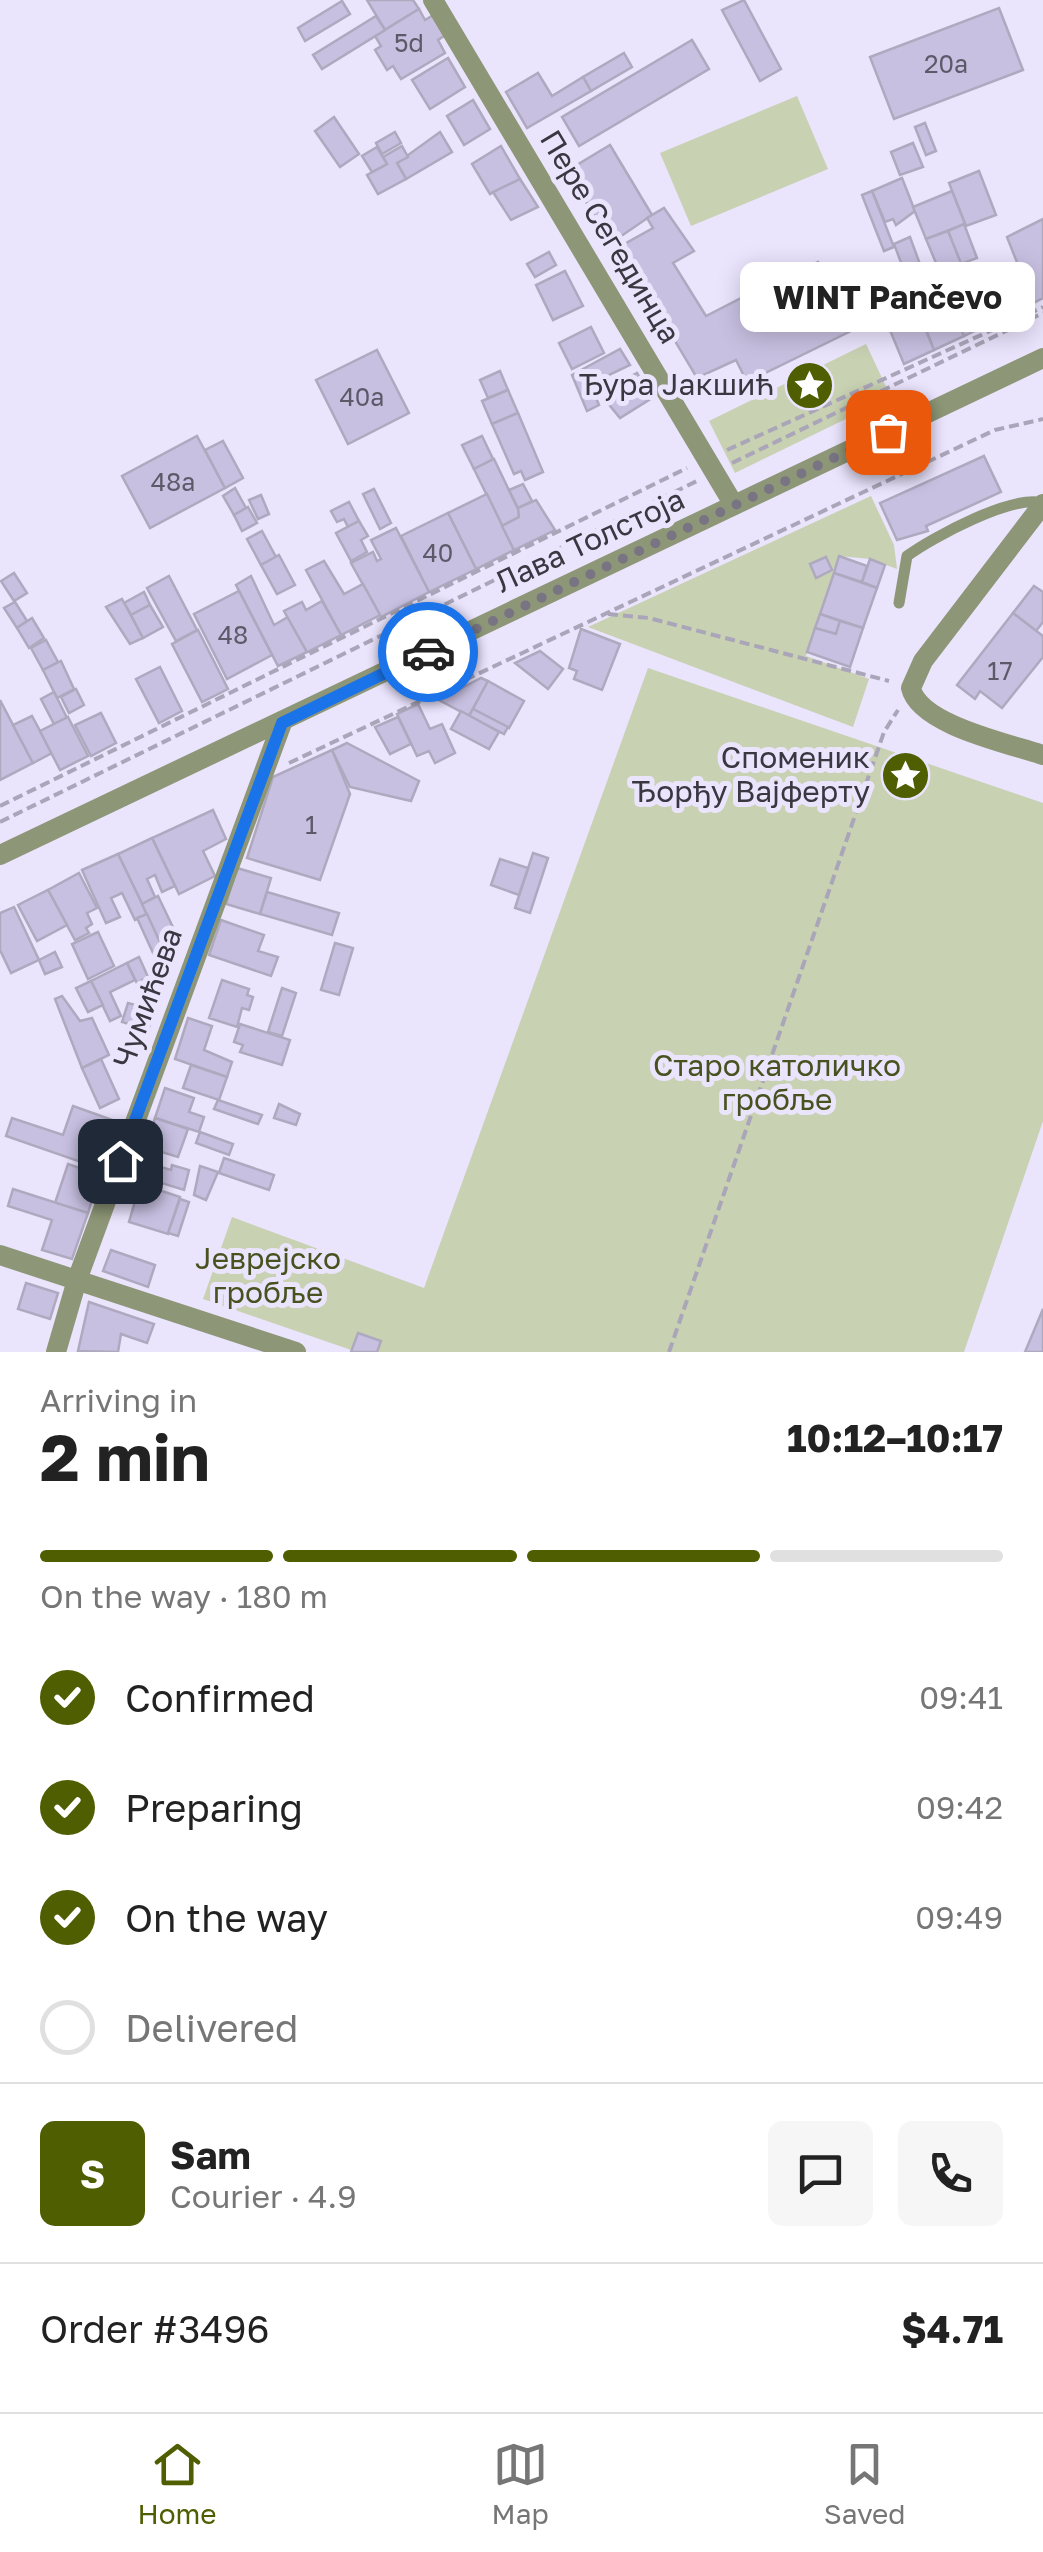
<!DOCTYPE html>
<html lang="en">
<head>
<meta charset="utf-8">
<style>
  :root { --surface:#fff; --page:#f6f6f6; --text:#222; --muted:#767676; --line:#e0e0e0; --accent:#4e5e00 }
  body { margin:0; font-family:"Golos Text",sans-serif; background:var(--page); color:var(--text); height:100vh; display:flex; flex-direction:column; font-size:38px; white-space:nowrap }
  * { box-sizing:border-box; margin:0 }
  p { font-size:32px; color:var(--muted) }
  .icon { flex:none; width:55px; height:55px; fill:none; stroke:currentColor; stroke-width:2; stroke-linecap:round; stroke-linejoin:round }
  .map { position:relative; height:1352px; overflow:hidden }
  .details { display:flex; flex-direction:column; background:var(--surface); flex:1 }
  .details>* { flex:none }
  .pin { position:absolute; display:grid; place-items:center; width:85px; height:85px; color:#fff; margin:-42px; border-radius:20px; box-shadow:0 5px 15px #0006 }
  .courier { position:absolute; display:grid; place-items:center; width:100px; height:100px; margin:-50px; border:8px solid #1a73e8; border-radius:50%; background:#fff; color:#222; box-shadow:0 2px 12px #0007 }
  .bubble { position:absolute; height:70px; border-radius:15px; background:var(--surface); box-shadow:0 5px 25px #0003; font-size:32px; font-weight:700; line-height:70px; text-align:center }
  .head em { font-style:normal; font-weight:700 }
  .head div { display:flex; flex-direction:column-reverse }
  .head { display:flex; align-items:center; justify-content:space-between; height:170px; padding:0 40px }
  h1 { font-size:65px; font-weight:700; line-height:75px }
  .bar { display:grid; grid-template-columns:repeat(4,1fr); gap:15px 10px; align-content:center; height:120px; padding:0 40px }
  .bar i { height:12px; border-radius:8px; background:var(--line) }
  .bar .active { background:var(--accent) }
  .bar p { grid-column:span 4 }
  .line { display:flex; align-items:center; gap:25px; padding:0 40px; border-top:2px solid var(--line) }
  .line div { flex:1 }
  .round { display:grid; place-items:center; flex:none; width:105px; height:105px; border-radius:15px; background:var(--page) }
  ol { padding:0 40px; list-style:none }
  li { display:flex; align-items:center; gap:30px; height:110px }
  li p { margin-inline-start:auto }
  li .icon { padding:10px; border-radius:50%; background:var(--accent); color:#fff; stroke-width:4 }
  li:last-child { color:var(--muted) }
  li i { width:55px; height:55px; border:5px solid var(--line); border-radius:50% }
  .menu { display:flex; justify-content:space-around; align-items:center; height:140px; border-top:2px solid var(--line); background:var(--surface); font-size:28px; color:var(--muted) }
  .menu a { display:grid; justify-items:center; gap:5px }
  .menu .active { color:var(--accent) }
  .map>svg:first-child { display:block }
  .green { fill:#c8d1b2 }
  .building { fill:#c8c0e1; stroke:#afa9c0; stroke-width:2.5 }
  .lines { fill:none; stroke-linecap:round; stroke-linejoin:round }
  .path { stroke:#aaa5b8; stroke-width:4; stroke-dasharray:10 5; stroke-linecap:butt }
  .service { stroke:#8d9676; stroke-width:11 }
  .minor { stroke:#8d9676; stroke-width:20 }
  .done { stroke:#787483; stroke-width:10; stroke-dasharray:0 18 }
  .route { stroke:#1a73e8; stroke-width:12 }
  .labels { text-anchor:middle; stroke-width:10; stroke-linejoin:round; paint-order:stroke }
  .number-label { font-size:25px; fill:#5e5969 }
  .street-label { font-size:30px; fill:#3a3741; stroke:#eae4fd }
  .poi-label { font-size:30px; fill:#3a3741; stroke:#eae4fd; text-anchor:end }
  .park-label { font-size:30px; fill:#47521f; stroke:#eae4fd }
</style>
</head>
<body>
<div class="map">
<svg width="1043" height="1352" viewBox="0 0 1043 1352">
  <rect width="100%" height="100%" fill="#eae4fd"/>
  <g class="green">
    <path d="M797,96L828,169L691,226L660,153Z"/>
    <path d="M866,344L891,397L735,473L709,421Z"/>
    <path d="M871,496L894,545L897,569L870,559L839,556L806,656L869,679L853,727L588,627Z"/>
    <path d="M648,668L1043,803V1121L964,1352H357L203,1299L232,1217L424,1288Z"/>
  </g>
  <g class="building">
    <path d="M367,0H413L419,9L385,30Z"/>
    <path d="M744,0L781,69L760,81L722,10Z"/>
    <path d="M342,1L350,14L305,41L298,28Z"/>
    <path d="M999,8L1023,70L894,119L870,57Z"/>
    <path d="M419,9L425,20L435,14L447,34L438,40L445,53L401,79L393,66L387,70L375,50L381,46L375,36Z"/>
    <path d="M376,16L385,30L322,69L313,55Z"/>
    <path d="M692,40L709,69L579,146L562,117Z"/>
    <path d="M624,53L632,67L591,91L583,77Z"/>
    <path d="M448,58L465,87L430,109L412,80Z"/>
    <path d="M538,73L552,96L583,77L591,91L527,128L506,92Z"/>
    <path d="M473,100L490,129L464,145L447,116Z"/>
    <path d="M334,117L359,154L340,167L315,131Z"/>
    <path d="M925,123L936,151L926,155L915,127Z"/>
    <path d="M395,132L401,143L382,154L376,143Z"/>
    <path d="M440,132L452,152L406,179L397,163Z"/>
    <path d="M913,143L923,167L900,175L891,152Z"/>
    <path d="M610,145L652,215L611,243L567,171Z"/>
    <path d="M402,146L408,157L397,163L406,179L378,194L367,175L387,164L383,157Z"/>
    <path d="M501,146L520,179L490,194L472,164Z"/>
    <path d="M377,147L387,164L372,172L362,156Z"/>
    <path d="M979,171L996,215L966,226L949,183Z"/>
    <path d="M902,178L915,211L896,225L893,219L885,222L872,191Z"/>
    <path d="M520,179L538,207L511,220L493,192Z"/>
    <path d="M872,191L894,247L884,251L862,195Z"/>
    <path d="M952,191L965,224L926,239L913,207Z"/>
    <path d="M664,208L694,251L673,263L706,316L749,294L766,328L808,308L792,275L818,262L831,288L839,284L850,305L841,309L851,331L747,382L736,360L697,378L619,247L653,228L647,218Z"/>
    <path d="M1043,219V298L1014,313L1003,291L1024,280L1007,237Z"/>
    <path d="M964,224L977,258L961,264L948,231Z"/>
    <path d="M948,231L962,266L941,275L926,239Z"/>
    <path d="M910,237L925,278L939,272L964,336L934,350L894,244Z"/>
    <path d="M549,252L556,265L535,277L527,264Z"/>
    <path d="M957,268L966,290L985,281L1003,317L964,336L941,275Z"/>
    <path d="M889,269L912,325L922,321L934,350L904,364L868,277Z"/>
    <path d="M565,271L583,306L553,320L536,285Z"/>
    <path d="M591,327L604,353L572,369L559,343Z"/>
    <path d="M620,349L630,365L590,384L599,405L587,411L572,375Z"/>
    <path d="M377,350L409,413L348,444L316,380Z"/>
    <path d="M500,371L508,390L488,398L480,380Z"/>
    <path d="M637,373L652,398L620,418L602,396L604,391Z"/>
    <path d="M508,390L518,413L492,424L482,401Z"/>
    <path d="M518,413L543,472L525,480L521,471L514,474L492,424Z"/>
    <path d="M197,436L225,488L150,528L122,476Z"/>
    <path d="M482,436L493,459L474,469L462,445Z"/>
    <path d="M223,441L243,478L225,488L205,450Z"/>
    <path d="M984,456L1001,492L926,526L928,531L897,540L880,503Z"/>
    <path d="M494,459L519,511V517L502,526L474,469Z"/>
    <path d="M523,484L532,501L518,508L509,490Z"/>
    <path d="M235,488L246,508L234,515L223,496Z"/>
    <path d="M374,489L391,523L380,529L363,494Z"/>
    <path d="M487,494L514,550L476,569L448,513Z"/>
    <path d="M261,495L269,514L258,519L249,500Z"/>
    <path d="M536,500L555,530L514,550L502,526L519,517L518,508Z"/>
    <path d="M349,502L359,521L348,527L344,519L337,522L331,511Z"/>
    <path d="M248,507L257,523L242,531L234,515Z"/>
    <path d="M448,513L476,569L429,592L401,536Z"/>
    <path d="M359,521L368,536L361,540L367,552L351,561L336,533Z"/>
    <path d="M396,528L429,592L381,617L351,563L373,552L377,561L381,559L371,540Z"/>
    <path d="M262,531L276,557L261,565L247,539Z"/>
    <path d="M279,555L295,585L277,594L261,565Z"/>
    <path d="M839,556L867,566L862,582L834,573Z"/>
    <path d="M826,557L832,570L816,578L810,564Z"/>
    <path d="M870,559L885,565L877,588L862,582Z"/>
    <path d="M324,561L344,594L363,584L380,615L341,635L306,570Z"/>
    <path d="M14,573L27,593L14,601L1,581Z"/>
    <path d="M834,573L877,588L863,628L820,614Z"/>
    <path d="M169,576L197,630L176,641L147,588Z"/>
    <path d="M251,576L274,625L288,617L307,652L278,666L236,585Z"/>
    <path d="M1034,586L1043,592V622L1036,631L1013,613Z"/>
    <path d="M239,591L272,655L227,679L194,614Z"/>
    <path d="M144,592L150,605L131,615L124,603Z"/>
    <path d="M122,599L143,638L130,644L106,607Z"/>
    <path d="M322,601L341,635L307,652L284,611L302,602L306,610Z"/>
    <path d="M15,602L27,621L17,628L4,608Z"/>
    <path d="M150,605L163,627L143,638L131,615Z"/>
    <path d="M1013,613L1043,636V657L1002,708L980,691L975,699L957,685Z"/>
    <path d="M820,614L840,621L836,634L815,628Z"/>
    <path d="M32,618L44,638L29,648L17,628Z"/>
    <path d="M840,621L863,628L850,667L807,652L815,628L836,634Z"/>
    <path d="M581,629L620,644L602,690L574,679L577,671L569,668Z"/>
    <path d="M198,630L228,689L202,702L172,644Z"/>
    <path d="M46,640L58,662L43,670L31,648Z"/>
    <path d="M540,651L563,669L548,689L515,663Z"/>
    <path d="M61,661L74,689L57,698L43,670Z"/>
    <path d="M160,667L182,711L159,723L136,679Z"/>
    <path d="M481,678L488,681L469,716L439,700Z"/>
    <path d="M488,681L524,701L509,728L473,709Z"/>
    <path d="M76,689L84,705L69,713L61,697Z"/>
    <path d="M54,692L67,718L54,724L41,699Z"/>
    <path d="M0,700L33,763L0,780Z"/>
    <path d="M418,704L430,729L442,724L455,753L435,763L429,751L417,756L397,714Z"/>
    <path d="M473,709L508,727L504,734L469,716Z"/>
    <path d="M461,711L499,732L489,749L451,729Z"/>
    <path d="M101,713L116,743L91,756L75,725Z"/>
    <path d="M32,716L52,753L33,763L13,725Z"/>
    <path d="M68,717L88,756L60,770L40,731Z"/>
    <path d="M398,717L411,744L390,754L375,727Z"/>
    <path d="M347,743L419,781L411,801L350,787L332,750Z"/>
    <path d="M332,750L350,794L320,880L247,858L273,777Z"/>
    <path d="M213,810L226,839L203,851L215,876L179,894L152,838Z"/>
    <path d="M152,838L175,886L162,892L155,875L147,879L155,897L142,904L118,854Z"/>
    <path d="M533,853L548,858L530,913L515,908Z"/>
    <path d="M118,854L147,914L135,920L122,893L111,898L120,917L106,923L82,870Z"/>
    <path d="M500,859L528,868L519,895L491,885Z"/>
    <path d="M237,868L271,878L260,914L226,904Z"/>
    <path d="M79,873L97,908L87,913L92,924L86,928L89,933L75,940L48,890Z"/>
    <path d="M48,890L67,925L37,941L18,905Z"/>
    <path d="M267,892L339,913L332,935L260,914Z"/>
    <path d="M158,896L179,940L162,948L142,904Z"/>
    <path d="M14,907L39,960L11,973L0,950V913Z"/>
    <path d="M147,914L170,964L164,977L137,918Z"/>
    <path d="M221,920L264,935L258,951L278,957L271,976L209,955Z"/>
    <path d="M98,932L114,966L88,979L72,944Z"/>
    <path d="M335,943L353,948L339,995L321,990Z"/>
    <path d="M55,952L62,967L45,974L39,960Z"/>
    <path d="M139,957L148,977L137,983L127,963Z"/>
    <path d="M127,963L135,980L110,992L121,1016L110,1021L91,981Z"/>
    <path d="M148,977L159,999L148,1030L122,1022L128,1003L150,1009L137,983Z"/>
    <path d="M222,980L249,989L247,995L253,997L249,1010L242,1008L237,1027L209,1018Z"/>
    <path d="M91,981L103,1005L88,1012L76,988Z"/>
    <path d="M282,988L296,993L282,1036L268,1032Z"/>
    <path d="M62,996L80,1021L92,1018L109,1055L82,1068L55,999Z"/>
    <path d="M188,1018L212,1026L204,1050L232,1062L227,1077L175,1059Z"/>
    <path d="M240,1024L290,1040L282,1065L240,1052L243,1045L234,1042Z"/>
    <path d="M101,1059L119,1099L100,1108L82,1068Z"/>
    <path d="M191,1065L227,1077L219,1100L183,1088Z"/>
    <path d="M165,1088L194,1098L189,1112L204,1117L199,1132L155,1118Z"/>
    <path d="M218,1100L262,1115L258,1124L214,1109Z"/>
    <path d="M279,1104L300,1114L296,1125L274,1118Z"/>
    <path d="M73,1106L118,1122L101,1169L6,1136L12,1118L63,1135Z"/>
    <path d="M155,1118L188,1129L178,1157L145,1147Z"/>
    <path d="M200,1132L233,1144L229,1155L196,1143Z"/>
    <path d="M224,1158L274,1175L269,1190L219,1173Z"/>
    <path d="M140,1161L171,1170L172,1165L189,1170L184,1190L136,1175Z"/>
    <path d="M68,1164L100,1175L88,1213L55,1203Z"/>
    <path d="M200,1166L218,1172L206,1200L194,1195Z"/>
    <path d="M139,1177L161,1183L159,1190L140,1193L135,1189Z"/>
    <path d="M13,1189L88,1213L72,1259L42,1250L52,1220L8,1206Z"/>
    <path d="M159,1190L180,1197L168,1234L129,1222L138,1191Z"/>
    <path d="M180,1199L189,1202L178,1236L168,1233Z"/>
    <path d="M111,1250L155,1265L148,1287L103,1271Z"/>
    <path d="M26,1283L58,1293L50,1319L18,1309Z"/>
    <path d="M89,1302L154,1324L147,1343L121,1334L118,1352L78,1351Z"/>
    <path d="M1043,1309V1352H1025Z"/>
    <path d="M358,1333L381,1341L377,1352H351Z"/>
  </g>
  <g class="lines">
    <g class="path">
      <path d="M727,450L1043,307"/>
      <path d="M732,463L1043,313"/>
      <path d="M608,614L649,618L889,681"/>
      <path d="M289,763L995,430L1043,419"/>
      <path d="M0,806L687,468"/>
      <path d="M0,822L697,481"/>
      <path d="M669,1352L884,732L898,710"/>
    </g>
    <path class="service" d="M899,603L907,556C933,537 1013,494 1043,503"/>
    <g class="minor">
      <path d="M433,0L734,505"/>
      <path d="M1043,504L923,661L911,688C919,725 1011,744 1043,755"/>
      <path d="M0,855L1043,358"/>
      <path d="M0,1255L296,1352"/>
      <path d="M56,1352L77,1280L282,723"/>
    </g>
  </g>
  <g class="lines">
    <path class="done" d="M428,652L888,432"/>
    <path class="route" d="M120,1161L282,723L428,652"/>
  </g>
  <defs>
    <symbol id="sight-disc" viewBox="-11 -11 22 22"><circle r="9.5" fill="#4e5e00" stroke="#eae4fd"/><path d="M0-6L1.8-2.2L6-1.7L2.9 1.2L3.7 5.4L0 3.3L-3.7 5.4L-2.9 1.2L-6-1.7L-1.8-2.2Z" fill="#fff"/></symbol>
  </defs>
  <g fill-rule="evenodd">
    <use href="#sight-disc" x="782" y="358" width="55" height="55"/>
    <use href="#sight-disc" x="878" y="748" width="55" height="55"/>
  </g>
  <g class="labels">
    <g class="number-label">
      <text x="409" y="52">5d</text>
      <text x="946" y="73">20a</text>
      <text x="362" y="406">40a</text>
      <text x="173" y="491">48a</text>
      <text x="438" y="562">40</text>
      <text x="233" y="644">48</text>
      <text x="1000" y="680">17</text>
      <text x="311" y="834">1</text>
    </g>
    <g class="street-label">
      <text transform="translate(610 237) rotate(59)" y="10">Пере Сегединца</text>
      <text transform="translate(590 541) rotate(-25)" y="10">Лава Толстоја</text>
      <text transform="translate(148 998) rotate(-70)" y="10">Чумићева</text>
    </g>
    <g class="poi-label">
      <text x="774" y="395">Ђура Јакшић</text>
      <text x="870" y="768">Споменик<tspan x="870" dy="34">Ђорђу Вајферту</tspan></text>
    </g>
    <g class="park-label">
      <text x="777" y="1076">Старо католичко<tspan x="777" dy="34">гробље</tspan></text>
      <text x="268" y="1269">Јеврејско<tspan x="268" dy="34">гробље</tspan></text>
    </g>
  </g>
</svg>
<div class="pin" style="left:888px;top:432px;background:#ea580c"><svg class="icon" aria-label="bag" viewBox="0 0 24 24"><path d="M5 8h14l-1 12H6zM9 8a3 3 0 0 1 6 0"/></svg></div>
<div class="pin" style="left:120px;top:1161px;background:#1f2937"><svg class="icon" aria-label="home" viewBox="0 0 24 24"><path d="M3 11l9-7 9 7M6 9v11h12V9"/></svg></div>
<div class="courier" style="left:428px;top:652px"><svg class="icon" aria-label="car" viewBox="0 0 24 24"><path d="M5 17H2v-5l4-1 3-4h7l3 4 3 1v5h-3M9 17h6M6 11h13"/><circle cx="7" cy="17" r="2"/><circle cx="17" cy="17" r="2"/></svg></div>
<div class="bubble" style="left:740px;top:262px;width:295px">WINT Pančevo</div>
</div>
<section class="details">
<div class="head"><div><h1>2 min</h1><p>Arriving in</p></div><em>10:12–10:17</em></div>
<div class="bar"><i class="active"></i><i class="active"></i><i class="active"></i><i></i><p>On the way · 180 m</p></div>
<ol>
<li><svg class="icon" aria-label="check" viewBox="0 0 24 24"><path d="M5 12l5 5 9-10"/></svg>Confirmed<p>09:41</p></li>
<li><svg class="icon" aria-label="check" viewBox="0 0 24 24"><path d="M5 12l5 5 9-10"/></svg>Preparing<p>09:42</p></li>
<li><svg class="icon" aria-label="check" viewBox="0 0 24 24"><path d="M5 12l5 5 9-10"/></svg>On the way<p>09:49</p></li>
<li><i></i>Delivered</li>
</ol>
<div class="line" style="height:180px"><b class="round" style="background:var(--accent);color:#fff">S</b><div><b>Sam</b><p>Courier · 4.9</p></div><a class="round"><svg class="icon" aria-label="chat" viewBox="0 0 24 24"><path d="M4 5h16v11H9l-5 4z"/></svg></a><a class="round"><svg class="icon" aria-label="phone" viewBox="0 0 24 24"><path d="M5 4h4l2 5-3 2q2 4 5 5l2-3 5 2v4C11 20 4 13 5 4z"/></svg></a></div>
<div class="line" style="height:130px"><div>Order #3496</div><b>$4.71</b></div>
</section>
<nav class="menu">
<a class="active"><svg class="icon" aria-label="home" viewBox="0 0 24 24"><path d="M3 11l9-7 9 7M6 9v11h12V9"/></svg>Home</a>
<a><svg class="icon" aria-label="map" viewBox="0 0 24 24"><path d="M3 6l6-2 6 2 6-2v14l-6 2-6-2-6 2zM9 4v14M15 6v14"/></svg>Map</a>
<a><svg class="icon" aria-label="saved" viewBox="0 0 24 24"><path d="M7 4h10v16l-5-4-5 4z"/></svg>Saved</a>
</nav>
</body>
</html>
